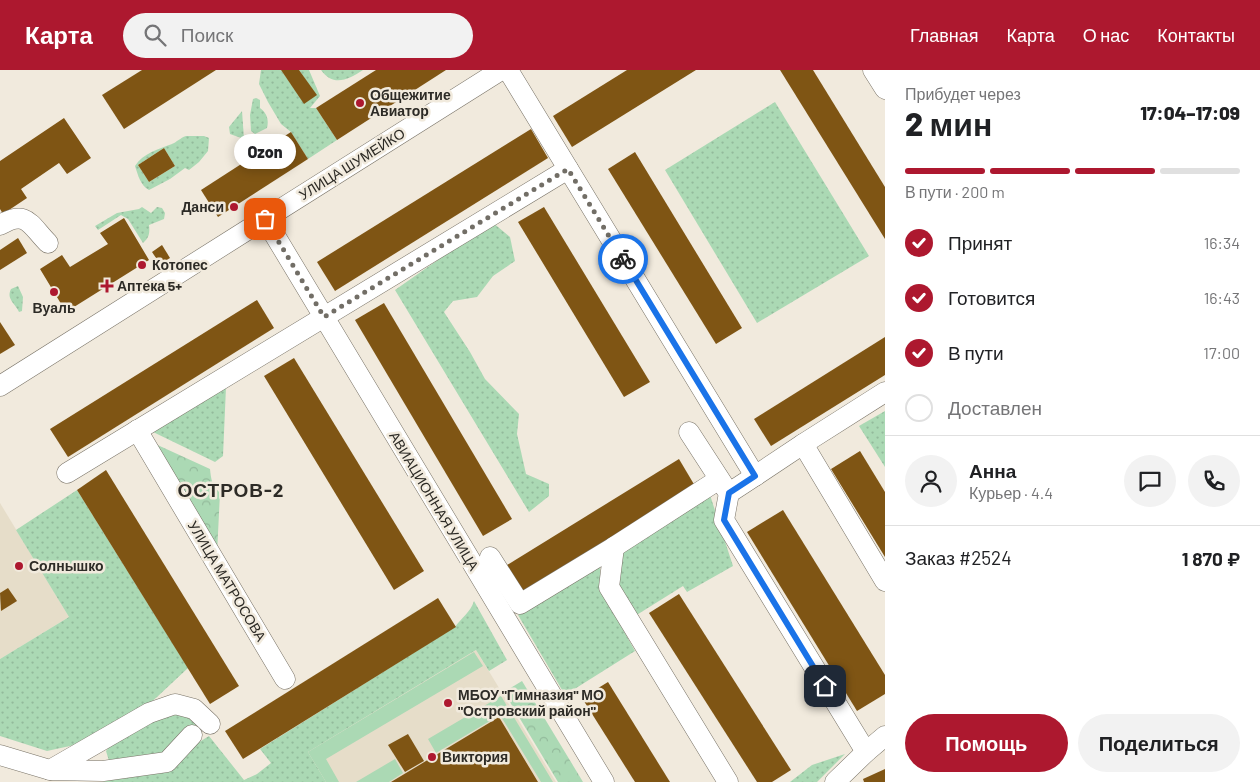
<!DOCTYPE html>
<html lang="ru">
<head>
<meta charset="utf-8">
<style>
  :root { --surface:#fff; --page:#f2f2f2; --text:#202124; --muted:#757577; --line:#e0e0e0; --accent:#ad182f }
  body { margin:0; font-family:Barlow,sans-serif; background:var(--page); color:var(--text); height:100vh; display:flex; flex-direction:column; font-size:19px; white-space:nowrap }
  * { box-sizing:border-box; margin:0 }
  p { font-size:16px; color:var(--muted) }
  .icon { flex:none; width:28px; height:28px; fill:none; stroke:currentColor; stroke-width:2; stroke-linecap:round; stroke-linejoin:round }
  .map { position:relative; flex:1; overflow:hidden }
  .drawer { display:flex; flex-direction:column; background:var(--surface); width:375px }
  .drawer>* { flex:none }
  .pin { position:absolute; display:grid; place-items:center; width:42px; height:42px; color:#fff; margin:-21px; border-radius:10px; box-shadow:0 2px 8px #0006 }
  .courier { position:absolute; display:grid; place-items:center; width:50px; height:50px; margin:-25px; border:4px solid #1a73e8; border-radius:50%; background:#fff; color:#222; box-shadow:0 1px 6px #0007 }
  .bubble { position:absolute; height:35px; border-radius:18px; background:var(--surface); box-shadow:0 2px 12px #0003; font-size:16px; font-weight:800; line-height:35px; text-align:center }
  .overview em { font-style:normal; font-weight:800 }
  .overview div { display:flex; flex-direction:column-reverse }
  .overview { display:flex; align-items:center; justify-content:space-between; height:85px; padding:0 20px }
  h1 { font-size:32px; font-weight:800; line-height:38px }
  .bar { display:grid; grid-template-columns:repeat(4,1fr); gap:8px 5px; align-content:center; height:60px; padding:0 20px }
  .bar i { height:6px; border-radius:4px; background:var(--line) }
  .bar .current { background:var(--accent) }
  .bar p { grid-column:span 4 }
  .line { display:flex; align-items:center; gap:12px; padding:0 20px; border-top:1px solid var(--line) }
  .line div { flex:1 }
  .round { display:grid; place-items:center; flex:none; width:52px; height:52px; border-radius:26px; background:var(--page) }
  ol { padding:0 20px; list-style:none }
  li { display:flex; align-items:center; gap:15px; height:55px }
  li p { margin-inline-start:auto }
  li .icon { padding:5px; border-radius:50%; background:var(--accent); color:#fff; stroke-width:4 }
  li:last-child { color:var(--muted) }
  li i { width:28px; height:28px; border:2px solid var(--line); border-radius:50% }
  .primary-button { display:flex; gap:10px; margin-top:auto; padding:10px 20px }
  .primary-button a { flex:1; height:58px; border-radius:30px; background:var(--accent); color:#fff; font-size:20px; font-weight:800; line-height:58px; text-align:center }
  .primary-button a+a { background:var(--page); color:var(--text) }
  header { display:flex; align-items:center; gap:30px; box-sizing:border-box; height:70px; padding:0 25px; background:var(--accent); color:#fff }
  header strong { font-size:24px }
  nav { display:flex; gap:28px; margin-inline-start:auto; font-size:18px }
  .search { width:350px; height:45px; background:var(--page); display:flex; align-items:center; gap:12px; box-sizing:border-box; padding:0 18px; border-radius:28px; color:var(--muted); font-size:19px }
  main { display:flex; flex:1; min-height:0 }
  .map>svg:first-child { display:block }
  .built { fill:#e6ddc9 }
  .grass { fill:url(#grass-dots); fill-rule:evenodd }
  .forest { fill:url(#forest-crowns) }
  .garden { fill:#abd9b4 }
  .building { fill:#7f5514 }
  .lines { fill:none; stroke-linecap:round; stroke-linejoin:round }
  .minor-casing { stroke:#787266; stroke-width:21 }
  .minor { stroke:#fff; stroke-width:20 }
  .done { stroke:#726e66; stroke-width:5; stroke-dasharray:0 9 }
  .route { stroke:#1a73e8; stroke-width:6 }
  .poi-dot { fill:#ad182f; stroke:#f1eadd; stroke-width:2 }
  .labels { text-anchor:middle; stroke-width:5; stroke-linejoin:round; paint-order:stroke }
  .poi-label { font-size:14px; font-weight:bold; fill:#2d2b26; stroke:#f1eadd; text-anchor:start }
  .street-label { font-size:14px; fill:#2d2b26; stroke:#f1eadd }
  .district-label { font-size:19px; font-weight:bold; letter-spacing:1px; fill:#2d2b26; stroke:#f1eadd }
</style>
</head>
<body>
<header>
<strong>Карта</strong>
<div class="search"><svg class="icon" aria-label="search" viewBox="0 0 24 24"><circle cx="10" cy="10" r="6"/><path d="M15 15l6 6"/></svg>Поиск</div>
<nav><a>Главная</a><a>Карта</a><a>О нас</a><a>Контакты</a></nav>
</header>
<main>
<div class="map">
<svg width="885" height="712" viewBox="0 0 885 712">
  <defs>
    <pattern id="grass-dots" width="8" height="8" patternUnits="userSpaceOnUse" patternTransform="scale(1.25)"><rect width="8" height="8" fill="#abd9b4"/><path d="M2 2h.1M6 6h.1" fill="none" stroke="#93ba9b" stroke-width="1.8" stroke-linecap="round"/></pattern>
    <pattern id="forest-crowns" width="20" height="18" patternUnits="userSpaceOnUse" patternTransform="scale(1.25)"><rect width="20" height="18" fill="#abd9b4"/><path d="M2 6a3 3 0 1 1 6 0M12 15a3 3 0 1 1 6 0" fill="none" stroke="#93ba9b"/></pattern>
  </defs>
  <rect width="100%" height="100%" fill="#f1eadd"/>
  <g class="built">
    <path d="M0,433L69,547L0,589Z"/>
    <path d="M476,580L556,712H326L308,682Z"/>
  </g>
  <g class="grass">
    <path d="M261,0H281L304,33L316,25L299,0H309L320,26L310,38H316L337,70L308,89L291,62L281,54L268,32L259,14Z"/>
    <path d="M321,0H363C348,10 333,17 321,0Z"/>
    <path d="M256,28L260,30V38C267,43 269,50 267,58L255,64L251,61L250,45L253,29Z"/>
    <path d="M775,32L869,186L757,253L665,100Z"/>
    <path d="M242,41L244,69L230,64L229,57Z"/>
    <path d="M186,66H204L209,68L208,81L199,92L189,100L185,98L170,109L149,120C140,115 138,105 135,96C143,83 159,79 172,74C177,72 180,68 186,66ZM164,78L175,96L149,112L138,95Z"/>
    <path d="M142,137L151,143L157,137L162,138L165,143L164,149L149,155C150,163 149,168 143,173L128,149L121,145L98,160L95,156L117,143L139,139Z"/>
    <path d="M492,152L510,167L515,191L493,206L477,227L453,231L444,242L470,282L485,309L519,344L517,364L526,404L549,414V426L529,442L395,220Z"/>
    <path d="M18,216L23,227L22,241L19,242C15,233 6,229 11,219Z"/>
    <path d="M226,317L223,386L215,392L151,361Z"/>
    <path d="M885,341V397L859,356Z"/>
    <path d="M77,420L188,598L157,627L128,652L79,674L47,681L0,666V589L69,547L16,460Z"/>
    <path d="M710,425L733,496L687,522L683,516L635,546L616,515L621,480Z"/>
    <path d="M600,496L601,520L635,581L565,625L518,545Z"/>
    <path d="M474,531L507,590L489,601L476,580L308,682L326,712H102L169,698L188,679L209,666L244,710L257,704L271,693L260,679L455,557C462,547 470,543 474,531Z"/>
    <path d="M185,644L199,654L187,663L165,686L110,694L106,681L116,668L153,648Z"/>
    <path d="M845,684L817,712H790L812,695Z"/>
  </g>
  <g class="forest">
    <path d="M151,372L210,399C211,409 212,416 220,423L217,484Z"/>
    <path d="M522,611L583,712H558L504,622Z"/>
  </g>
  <g class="garden">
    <path d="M474,582L483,596L326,689L339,712H326L308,682Z"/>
    <path d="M501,626L553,712H541L500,645L436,683L428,669Z"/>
    <path d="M395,689L403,703L389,712H356Z"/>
  </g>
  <g class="building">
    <path d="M142,0H216L124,59L102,25Z"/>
    <path d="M281,0H299L317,25L304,34Z"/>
    <path d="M376,0H446L337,70L316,38Z"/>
    <path d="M627,0H696L572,77L553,46Z"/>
    <path d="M780,0H813L885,117V169Z"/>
    <path d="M64,48L91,88L67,104L59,93L21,119L27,128L3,144L0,139V91Z"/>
    <path d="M531,59L548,88L335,221L317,192Z"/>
    <path d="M291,62L308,89L218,147L201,120Z"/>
    <path d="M164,78L175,96L149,112L138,95Z"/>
    <path d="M635,82L742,258L716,274L608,99Z"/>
    <path d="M544,137L650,312L624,327L518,152Z"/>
    <path d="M124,148L149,190L66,242L40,199L62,185L70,197L108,174L100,163Z"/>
    <path d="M18,168L27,183L0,200V180Z"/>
    <path d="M162,175L170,188L160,194L152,182Z"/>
    <path d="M257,230L274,258L68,387L50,359Z"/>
    <path d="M384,233L512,449L483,466L355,250Z"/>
    <path d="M0,252L15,275L0,284Z"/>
    <path d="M885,267V305L771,376L754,349Z"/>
    <path d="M294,288L424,501L394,520L264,306Z"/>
    <path d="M860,381L885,422V487L831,399Z"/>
    <path d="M679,389L695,416L523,522L507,495Z"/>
    <path d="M106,400L239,616L210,634L77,420Z"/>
    <path d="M783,440L885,605V624L857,641L747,462Z"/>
    <path d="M8,518L17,531L1,541L0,523Z"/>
    <path d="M679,524L791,700L772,712H757L649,543Z"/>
    <path d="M438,528L456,557L243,689L225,661Z"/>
    <path d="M608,612L670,712H635L582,628Z"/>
    <path d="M499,647L538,712H391L416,697Z"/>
    <path d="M408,664L424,691L405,702L388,675Z"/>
    <path d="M885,699V712H864L863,709Z"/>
  </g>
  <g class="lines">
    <defs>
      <g id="minor">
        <path d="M508,0L755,406L803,374L885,511"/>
        <path d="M873,0L885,19"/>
        <path d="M265,149L604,712"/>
        <path d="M0,155C27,139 30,155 48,173"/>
        <path d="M0,316L501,0"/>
        <path d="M137,360L285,609"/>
        <path d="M689,362L726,419"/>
        <path d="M803,374L885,322"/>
        <path d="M67,403L568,99"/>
        <path d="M755,406L729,423L724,450L866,682"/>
        <path d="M614,477L609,517L728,712"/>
        <path d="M490,487L520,534L614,477L718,410"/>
        <path d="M0,685L50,700L149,643L175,634L194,639L210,654"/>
        <path d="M50,700L103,701L167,692L192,665"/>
        <path d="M835,712L866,682L885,666"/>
      </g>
    </defs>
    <use href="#minor" class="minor-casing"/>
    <use href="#minor" class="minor"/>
  </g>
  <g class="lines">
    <path class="done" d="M265,149L324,247L568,99L623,189"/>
    <path class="route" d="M623,189L755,406L729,423L724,450L825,616"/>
  </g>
  <g class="poi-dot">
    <circle cx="360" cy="33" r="5"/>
    <circle cx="234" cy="137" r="5"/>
    <circle cx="142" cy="195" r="5"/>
    <path d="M104.5 208.5h5v5h5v5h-5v5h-5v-5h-5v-5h5z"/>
    <circle cx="54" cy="222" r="5"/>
    <circle cx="19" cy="496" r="5"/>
    <circle cx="448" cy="633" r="5"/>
    <circle cx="432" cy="687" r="5"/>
  </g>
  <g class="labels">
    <g class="poi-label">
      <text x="370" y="30">Общежитие<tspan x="370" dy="16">Авиатор</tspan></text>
      <text x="224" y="142" text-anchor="end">Данси</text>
      <text x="152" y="200">Котопес</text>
      <text x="117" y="221">Аптека 5+</text>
      <text x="54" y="243" text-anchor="middle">Вуаль</text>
      <text x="29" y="501">Солнышко</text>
      <text x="458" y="630">МБОУ "Гимназия" МО<tspan x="458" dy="16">"Островский район"</tspan></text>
      <text x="442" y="692">Виктория</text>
    </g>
    <g class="street-label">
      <text transform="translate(352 94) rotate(-32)" y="5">УЛИЦА ШУМЕЙКО</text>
      <text transform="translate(434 431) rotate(59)" y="5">АВИАЦИОННАЯ УЛИЦА</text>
      <text transform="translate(227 511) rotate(59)" y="5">УЛИЦА МАТРОСОВА</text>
    </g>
    <g class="district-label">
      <text x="231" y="427">ОСТРОВ-2</text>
    </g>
  </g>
</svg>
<div class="pin" style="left:265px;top:149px;background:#ea580c"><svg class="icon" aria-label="bag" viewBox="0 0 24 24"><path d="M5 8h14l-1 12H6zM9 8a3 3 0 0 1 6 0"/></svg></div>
<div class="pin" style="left:825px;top:616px;background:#1f2937"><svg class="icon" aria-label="home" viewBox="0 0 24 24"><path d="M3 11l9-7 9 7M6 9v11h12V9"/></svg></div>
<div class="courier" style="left:623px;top:189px"><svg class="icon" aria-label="bike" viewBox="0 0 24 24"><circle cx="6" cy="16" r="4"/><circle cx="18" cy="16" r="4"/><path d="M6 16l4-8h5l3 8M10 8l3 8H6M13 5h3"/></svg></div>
<div class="bubble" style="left:234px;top:64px;width:62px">Ozon</div>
</div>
<section class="drawer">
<div class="overview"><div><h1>2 мин</h1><p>Прибудет через</p></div><em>17:04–17:09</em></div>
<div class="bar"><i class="current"></i><i class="current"></i><i class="current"></i><i></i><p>В пути · 200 m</p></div>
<ol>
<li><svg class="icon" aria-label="check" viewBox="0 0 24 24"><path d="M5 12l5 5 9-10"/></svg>Принят<p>16:34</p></li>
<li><svg class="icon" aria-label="check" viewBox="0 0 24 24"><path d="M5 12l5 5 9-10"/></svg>Готовится<p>16:43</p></li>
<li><svg class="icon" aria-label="check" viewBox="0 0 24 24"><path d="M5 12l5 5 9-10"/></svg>В пути<p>17:00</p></li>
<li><i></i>Доставлен</li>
</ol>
<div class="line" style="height:90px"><a class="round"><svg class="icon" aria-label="person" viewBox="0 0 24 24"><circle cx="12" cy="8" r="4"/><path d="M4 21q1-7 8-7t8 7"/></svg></a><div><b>Анна</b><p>Курьер · 4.4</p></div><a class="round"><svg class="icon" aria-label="chat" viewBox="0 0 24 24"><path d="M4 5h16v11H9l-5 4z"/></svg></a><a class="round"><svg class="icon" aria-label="phone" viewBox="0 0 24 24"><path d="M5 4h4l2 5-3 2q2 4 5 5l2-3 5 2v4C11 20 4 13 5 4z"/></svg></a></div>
<div class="line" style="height:65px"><div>Заказ #2524</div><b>1 870 ₽</b></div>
<div class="primary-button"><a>Помощь</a><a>Поделиться</a></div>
</section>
</main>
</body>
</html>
